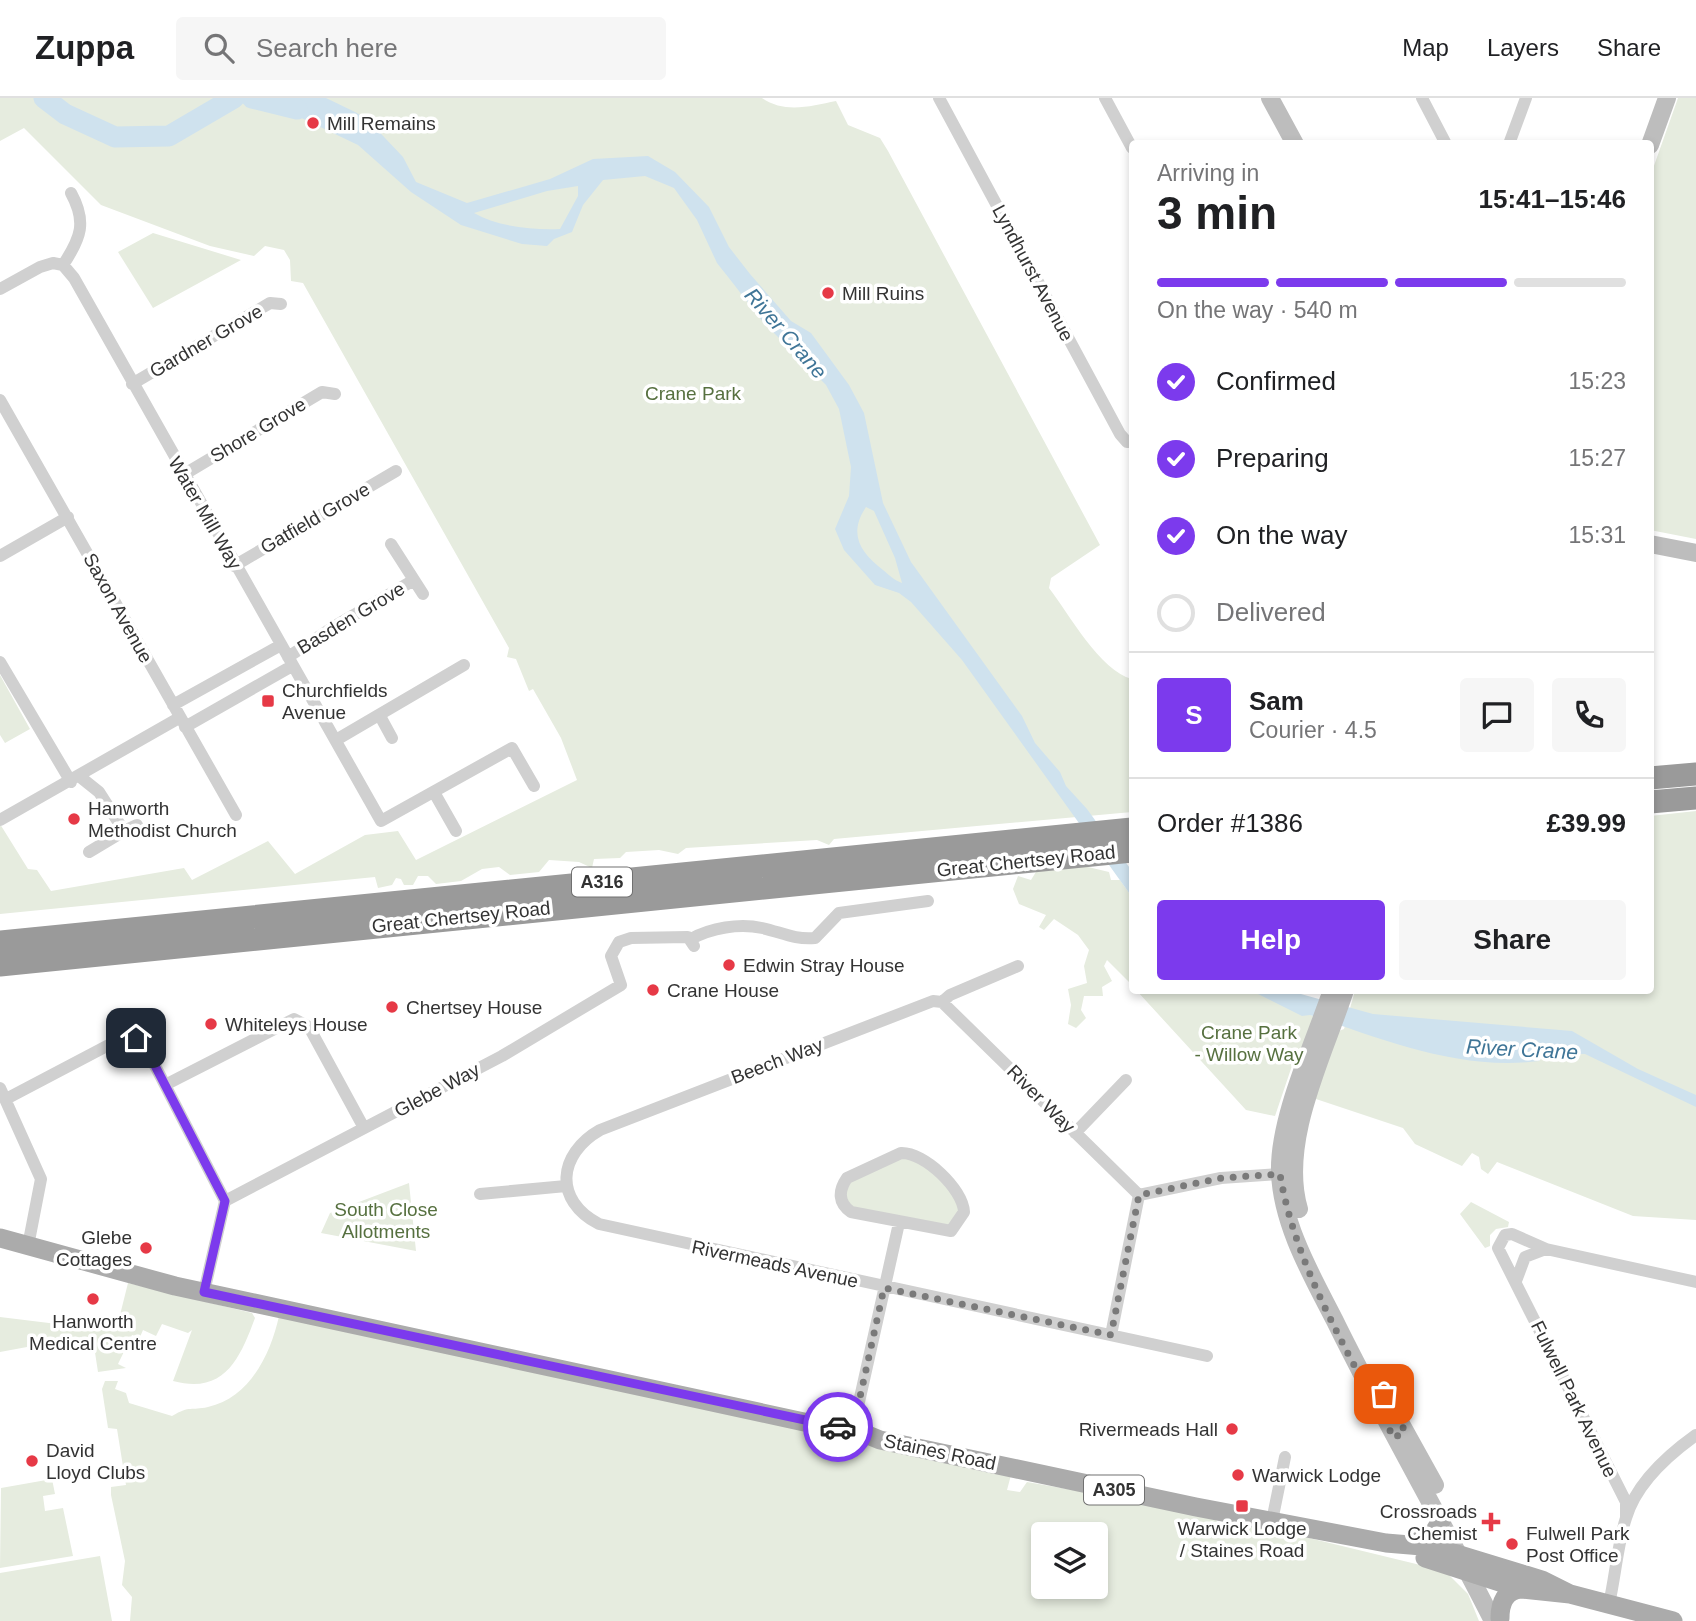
<!DOCTYPE html>
<html lang="en">
<head>
<meta charset="utf-8">
<style>
	body { margin:0; font-family:Helvetica,sans-serif; background:#f6f6f6; color:#202124; height:100vh; display:flex; flex-direction:column; font-size:26px; white-space:nowrap }
	* { box-sizing:border-box; margin:0 }
	p { font-size:23px; color:#757577 }
	.icon { flex:none; width:38px; height:38px; fill:none; stroke:currentColor; stroke-width:2; stroke-linecap:round; stroke-linejoin:round }
	.map { position:relative; flex:1; overflow:hidden }
	.panel { position:absolute; left:1129px; top:42px; width:525px; height:854px; display:flex; flex-direction:column; background:#fff; border-radius:7px; box-shadow:0 4px 10px #0003 }
	.panel>* { flex:none }
	.buttons { position:absolute; left:1031px; top:1424px; display:grid; gap:14px }
	.buttons a { display:grid; place-items:center; width:77px; height:77px; border-radius:7px; background:#fff; box-shadow:0 4px 10px #0003; font-size:35px }
	.pin { position:absolute; display:grid; place-items:center; width:60px; height:60px; color:#fff; margin:-30px; border-radius:14px; box-shadow:0 4px 10px #0006 }
	.courier { position:absolute; display:grid; place-items:center; width:70px; height:70px; margin:-35px; border:5px solid #7c3aed; border-radius:50%; background:#fff; color:#222; box-shadow:0 2px 9px #0007 }
	.head em { font-style:normal; font-weight:700 }
	.head div { display:flex; flex-direction:column-reverse }
	.head { display:flex; align-items:center; justify-content:space-between; height:119px; padding:0 28px }
	h1 { font-size:46px; font-weight:700; line-height:52px }
	.bar { display:grid; grid-template-columns:repeat(4,1fr); gap:10px 7px; align-content:center; height:84px; padding:0 28px }
	.bar i { height:9px; border-radius:5px; background:#e0e0e0 }
	.bar .active { background:#7c3aed }
	.bar p { grid-column:span 4 }
	.line { display:flex; align-items:center; gap:18px; padding:0 28px; border-top:2px solid #e0e0e0 }
	.line div { flex:1 }
	.round { display:grid; place-items:center; flex:none; width:74px; height:74px; border-radius:7px; background:#f6f6f6 }
	ol { padding:0 28px; list-style:none }
	li { display:flex; align-items:center; gap:21px; height:77px }
	li p { margin-inline-start:auto }
	li .icon { padding:7px; border-radius:50%; background:#7c3aed; color:#fff; stroke-width:4 }
	li:last-child { color:#757577 }
	li i { width:38px; height:38px; border:4px solid #e0e0e0; border-radius:50% }
	.action { display:flex; gap:14px; margin-top:auto; padding:14px 28px }
	.action a { flex:1; height:80px; border-radius:7px; background:#7c3aed; color:#fff; font-size:28px; font-weight:700; line-height:80px; text-align:center }
	.action a+a { background:#f6f6f6; color:#202124 }
	header { display:flex; align-items:center; gap:42px; box-sizing:border-box; height:98px; padding:0 35px; background:#fff; border-bottom:2px solid #e0e0e0 }
	header strong { font-size:33px }
	nav { display:flex; gap:38px; margin-inline-start:auto; font-size:24px }
	.search { width:490px; height:63px; background:#f6f6f6; display:flex; align-items:center; gap:18px; box-sizing:border-box; padding:0 24px; border-radius:7px; color:#757577; font-size:26px }
	.map>svg:first-child { display:block }
	.green { fill:#e6ecdf; fill-rule:evenodd }
	.water { fill:#cfe2ee; fill-rule:evenodd }
	.lines { fill:none; stroke-linecap:round; stroke-linejoin:round }
	.river { stroke:#cfe2ee; stroke-width:21 }
	.street { stroke:#d0d0d0; stroke-width:12 }
	.secondary { stroke:#bdbdbd; stroke-width:18 }
	.primary { stroke:#ababab; stroke-width:19 }
	.highway { stroke:#9a9a9a; stroke-width:23 }
	.done { stroke:#7a7a7a; stroke-width:7; stroke-dasharray:0 12.6 }
	.route { stroke:#7c3aed; stroke-width:9 }
	.poi-dot { fill:#e63946; stroke:#fff; stroke-width:2.5 }
	.labels { text-anchor:middle; dominant-baseline:central; stroke-width:7; stroke-linejoin:round; paint-order:stroke }
	.shield { fill:#fff; stroke:#707070; stroke-width:2 }
	.shield-label { font-size:18px; font-weight:bold; fill:#333 }
	.poi-label { font-size:19px; fill:#333; stroke:#fff; text-anchor:start }
	.street-label { font-size:19px; fill:#333; stroke:#fff }
	.park-label { font-size:19px; fill:#56703f; stroke:#fff }
	.water-label { font-size:21px; font-style:italic; fill:#3f7597; stroke:#fff }
</style>
</head>
<body>
<header>
<strong>Zuppa</strong>
<div class="search"><svg class="icon" aria-label="search" viewBox="0 0 24 24"><circle cx="10" cy="10" r="6"/><path d="M15 15l6 6"/></svg>Search here</div>
<nav><a>Map</a><a>Layers</a><a>Share</a></nav>
</header>
<div class="map">
<svg width="1696" height="1523" viewBox="0 0 1696 1523">
	<rect width="100%" height="100%" fill="#fff"/>
	<path class="green" d="M0,0h762c23,16 49,8 74,3l12,24 32,13 8,13 212,394 -49,33 -2,10c20,26 51,83 83,91v133l-298,27 -5,6 -12,-5 -131,8 -8,6 -19,-4 -33,2 -6,6 -26,1 -2,9 -13,-6 -30,-2 -10,12 -29,3 -11,-8 -17,2 -21,12 -25,3 -8,-8h-10l-5,9h-9l-3,-6 -5,-1 -4,7 -14,3 -3,-11 -375,37v-90l28,45 9,1 14,21 133,-23 8,12 76,-39 27,33 70,-39 33,-4 18,29 161,-80 -16,-42 -28,-49 -4,2 -13,-32 -9,-2 2,-9 -206,-365 -12,-2 -1,-21 -6,-10 -19,-4 -11,10 -44,-10 -109,-41 -77,-77 -24,13z
		M1678,0h18v441l-46,-9v-353z
		M153,135l88,27 -88,48 -35,-56z
		M0,577l30,54 -25,14 -5,-8z
		M1696,713v409l-63,-4 -136,-54 -9,12 -7,-5 -2,-12 -7,-4 -10,13 -47,-22 -12,-16 -87,-29 -2,-4 25,-64 5,-2 11,-38 295,-1v-174z
		M1084,768l25,6 2,8h9l12,17v88l-25,-25 -3,6 8,15 -10,6 1,9h-19l-3,14 5,8 -10,10 -8,-4 3,-19 -3,-16 19,-6 -3,-17 5,-16 -11,-15 -24,-16 -10,11 -5,-3 7,-12 -27,-11 -6,-15 5,-13 13,4 8,-13z
		M1137,893h117l59,25 -7,34 -9,1 -22,65 -29,-6z
		M912,1055l52,51 -13,27 -100,-19 -9,-26z
		M409,1085l7,68 -95,-18 9,-20z
		M1471,1104l38,20 -1,5 -12,2 -6,6v11l-5,2 -25,-34z
		M128,1185l124,30 3,5c-15,40 -30,77 -82,63l19,-51 -4,3 -26,-9 -6,12 -13,-6 -3,7 -8,-2 -14,29 8,4 -28,4 -4,-26 -11,2 -2,-11 -81,15v-35l98,12 21,-10z
		M279,1218l732,159 -4,15 13,2 7,-10 184,32 9,11 19,-4 206,50 23,23 11,27h-1349l2,-24 -10,-12 3,-24 -14,-66v-8l15,-2 -9,-56 -9,-1 -6,-39 3,-8h13l-3,8 11,4 3,10 43,13c19,-11 18,-5 36,-9 42,-9 63,-54 71,-91zM1043,1437h53v52h-53z
		M52,1381l3,15 -12,2 2,15 18,-3 10,48 -73,12 1,-80z
		M100,1458l12,65h-112v-48z"/>
	<path class="water" d="M273,0h53l29,14 12,7 36,38 13,25 51,21 83,-24 43,-20 55,-3 27,16 34,35 20,40 21,27 41,47 20,12 38,52 15,28 19,90 28,59 111,154 13,27 25,29 6,14 21,23 45,62v26l-170,-237 -51,-58 -12,-9 -24,-8 -31,-35 -9,-21 14,-33 2,-29 -12,-58 -13,-24 -63,-63 -31,-40 -15,-19 -20,-43 -23,-32 -29,-12 -42,4 -20,25 -11,27 -18,7 -7,7 -25,-2 -61,-19 -50,-33 -53,-47 -88,-42zM578,88v10l-18,33c-28,1 -61,-2 -86,-16l73,-22zM866,409l8,4 21,47 7,25c-8,-3 -13,-8 -19,-13 -23,-18 -35,-36 -17,-63z
		M1252,893h38l83,23 199,17 66,38 58,26v12l-111,-53 -40,-1 -6,8c-81,10 -154,-21 -229,-46l-8,1z"/>
	<g class="lines">
		<path class="river" d="M44,0l21,16 50,23 54,-1 65,-38
			M252,0l45,11"/>
		<path class="street" d="M939,0l181,336 7,8h5
			M1105,0l27,50
			M1422,0l24,46
			M1509,46l17,-46
			M63,167c18,-27 24,-43 8,-72
			M0,191l40,-22 13,-4 10,2 11,13 307,543 131,-73 22,38
			M132,286l138,-81 11,1
			M0,302l236,415
			M183,377l139,-83 13,2
			M391,446l32,50
			M0,458l68,-39
			M234,468l162,-95
			M288,559l47,-31 79,-46
			M0,564l71,120
			M173,607l108,-60
			M380,618l12,22
			M185,629l107,-61
			M336,642l128,-75
			M79,678l20,16 25,39 13,-6
			M435,696l21,37
			M0,722l179,-102
			M89,754l35,-21
			M691,841c20,-11 48,-16 71,-11 19,4 32,12 53,10l24,-25 89,-12
			M1018,868l-68,29 -8,7 -9,-1 -333,129c-42,24 -47,70 -1,94l608,132
			M942,904l197,193
			M165,987l129,-66 15,8 55,101
			M0,990l41,91 -13,67
			M6,1001l116,-61h14l14,18 75,145
			M1075,1035l51,-53
			M901,1055c23,-1 62,36 63,59l-13,19 -100,-19c-13,-9 -13,-21 -4,-34z
			M480,1096l86,-8
			M1139,1097l82,-17 59,-4
			M225,1103l277,-145 119,-71 -10,-29 8,-14 12,-4 57,-1 6,9
			M1546,1151l-34,-15 -7,1 -7,13 128,254v15
			M1516,1183l9,-24 21,-8 150,33
			M204,1194l21,-91
			M1111,1237l28,-140
			M853,1331l46,-206
			M1272,1423l13,-64
			M1609,1506c6,-26 9,-62 17,-86 10,-34 42,-63 70,-83"/>
		<path class="secondary" d="M1270,0l25,46
			M1650,47l17,-47
			M1650,446l46,9
			M1332,892c-18,53 -54,129 -52,183 2,52 32,103 55,148 50,102 107,199 158,300
			M1299,1111c-20,-68 25,-154 46,-219
			M1374,1277l61,110"/>
		<path class="primary" d="M0,1140l175,48 500,108 152,33 26,2 27,11 316,67 190,36 48,4 108,33 28,14
			M1413,1445l18,-6 11,-18
			M1425,1460l96,31 49,5 103,27
			M1500,1520c0,-15 5,-28 21,-29"/>
		<path class="highway" d="M1650,680l46,-4
			M1650,704l46,-4
			M0,844l1132,-113
			M0,867l1132,-114"/>
	</g>
	<g class="lines">
		<path class="done" d="M838,1329l15,2 31,-141 227,47 28,-140 83,-17 58,-4c15,92 70,183 114,264l11,-7 -21,-37"/>
		<path class="route" d="M136,940l14,18 75,145 -21,91 634,135"/>
	</g>
	<g class="poi-dot">
		<circle cx="313" cy="25" r="7"/>
		<circle cx="828" cy="195" r="7"/>
		<rect x="261" y="596" width="14" height="14" rx="3.5"/>
		<circle cx="74" cy="721" r="7"/>
		<circle cx="729" cy="867" r="7"/>
		<circle cx="653" cy="892" r="7"/>
		<circle cx="392" cy="909" r="7"/>
		<circle cx="211" cy="926" r="7"/>
		<circle cx="146" cy="1150" r="7"/>
		<circle cx="93" cy="1201" r="7"/>
		<circle cx="1232" cy="1331" r="7"/>
		<circle cx="32" cy="1363" r="7"/>
		<circle cx="1238" cy="1377" r="7"/>
		<rect x="1235" y="1401" width="14" height="14" rx="3.5"/>
		<path d="M1487.5 1413.5h7v7h7v7h-7v7h-7v-7h-7v-7h7z"/>
		<circle cx="1512" cy="1446" r="7"/>
	</g>
	<g class="labels">
		<g class="shield">
			<rect x="572" y="769.5" width="60" height="29" rx="5"/>
			<rect x="1084" y="1377.5" width="60" height="29" rx="5"/>
		</g>
		<g class="shield-label">
			<text x="602" y="784">A316</text>
			<text x="1114" y="1392">A305</text>
		</g>
		<g class="poi-label">
			<text x="327" y="25">Mill Remains</text>
			<text x="842" y="195">Mill Ruins</text>
			<text x="282" y="592">Churchfields<tspan x="282" dy="22">Avenue</tspan></text>
			<text x="88" y="710">Hanworth<tspan x="88" dy="22">Methodist Church</tspan></text>
			<text x="743" y="867">Edwin Stray House</text>
			<text x="667" y="892">Crane House</text>
			<text x="406" y="909">Chertsey House</text>
			<text x="225" y="926">Whiteleys House</text>
			<text x="132" y="1139" text-anchor="end">Glebe<tspan x="132" dy="22">Cottages</tspan></text>
			<text x="93" y="1223" text-anchor="middle">Hanworth<tspan x="93" dy="22">Medical Centre</tspan></text>
			<text x="1218" y="1331" text-anchor="end">Rivermeads Hall</text>
			<text x="46" y="1352">David<tspan x="46" dy="22">Lloyd Clubs</tspan></text>
			<text x="1252" y="1377">Warwick Lodge</text>
			<text x="1477" y="1413" text-anchor="end">Crossroads<tspan x="1477" dy="22">Chemist</tspan></text>
			<text x="1242" y="1430" text-anchor="middle">Warwick Lodge<tspan x="1242" dy="22">/ Staines Road</tspan></text>
			<text x="1526" y="1435">Fulwell Park<tspan x="1526" dy="22">Post Office</tspan></text>
		</g>
		<g class="street-label">
			<text transform="translate(1033 175) rotate(62)">Lyndhurst Avenue</text>
			<text transform="translate(206 243) rotate(-30)">Gardner Grove</text>
			<text transform="translate(258 332) rotate(-31)">Shore Grove</text>
			<text transform="translate(205 415) rotate(60)">Water Mill Way</text>
			<text transform="translate(315 420) rotate(-30)">Gatfield Grove</text>
			<text transform="translate(118 510) rotate(61)">Saxon Avenue</text>
			<text transform="translate(351 520) rotate(-31)">Basden Grove</text>
			<text transform="translate(1026 763) rotate(-6)">Great Chertsey Road</text>
			<text transform="translate(461 819) rotate(-6)">Great Chertsey Road</text>
			<text transform="translate(777 963) rotate(-21)">Beech Way</text>
			<text transform="translate(437 992) rotate(-28)">Glebe Way</text>
			<text transform="translate(1041 1001) rotate(45)">River Way</text>
			<text transform="translate(775 1166) rotate(12)">Rivermeads Avenue</text>
			<text transform="translate(1574 1301) rotate(64)">Fulwell Park Avenue</text>
			<text transform="translate(940 1354) rotate(12)">Staines Road</text>
		</g>
		<g class="park-label">
			<text x="693" y="295">Crane Park</text>
			<text x="1249" y="934">Crane Park<tspan x="1249" dy="22">- Willow Way</tspan></text>
			<text x="386" y="1111">South Close<tspan x="386" dy="22">Allotments</tspan></text>
		</g>
		<g class="water-label">
			<text transform="translate(786 235) rotate(49)">River Crane</text>
			<text transform="translate(1522 951) rotate(3)">River Crane</text>
		</g>
	</g>
</svg>
<div class="buttons">
<a><svg class="icon" aria-label="layers" viewBox="0 0 24 24"><path d="M12 4l9 5-9 5-9-5zM3 14l9 5 9-5"/></svg></a>
</div>
<div class="pin" style="left:1384px;top:1296px;background:#ea580c"><svg class="icon" aria-label="bag" viewBox="0 0 24 24"><path d="M5 8h14l-1 12H6zM9 8a3 3 0 0 1 6 0"/></svg></div>
<div class="pin" style="left:136px;top:940px;background:#1f2937"><svg class="icon" aria-label="home" viewBox="0 0 24 24"><path d="M3 11l9-7 9 7M6 9v11h12V9"/></svg></div>
<div class="courier" style="left:838px;top:1329px"><svg class="icon" aria-label="car" viewBox="0 0 24 24"><path d="M5 17H2v-5l4-1 3-4h7l3 4 3 1v5h-3M9 17h6M6 11h13"/><circle cx="7" cy="17" r="2"/><circle cx="17" cy="17" r="2"/></svg></div>
<section class="panel">
<div class="head"><div><h1>3 min</h1><p>Arriving in</p></div><em>15:41–15:46</em></div>
<div class="bar"><i class="active"></i><i class="active"></i><i class="active"></i><i></i><p>On the way · 540 m</p></div>
<ol>
<li><svg class="icon" aria-label="check" viewBox="0 0 24 24"><path d="M5 12l5 5 9-10"/></svg>Confirmed<p>15:23</p></li>
<li><svg class="icon" aria-label="check" viewBox="0 0 24 24"><path d="M5 12l5 5 9-10"/></svg>Preparing<p>15:27</p></li>
<li><svg class="icon" aria-label="check" viewBox="0 0 24 24"><path d="M5 12l5 5 9-10"/></svg>On the way<p>15:31</p></li>
<li><i></i>Delivered</li>
</ol>
<div class="line" style="height:126px"><b class="round" style="background:#7c3aed;color:#fff">S</b><div><b>Sam</b><p>Courier · 4.5</p></div><a class="round"><svg class="icon" aria-label="chat" viewBox="0 0 24 24"><path d="M4 5h16v11H9l-5 4z"/></svg></a><a class="round"><svg class="icon" aria-label="phone" viewBox="0 0 24 24"><path d="M5 4h4l2 5-3 2q2 4 5 5l2-3 5 2v4C11 20 4 13 5 4z"/></svg></a></div>
<div class="line" style="height:91px"><div>Order #1386</div><b>£39.99</b></div>
<div class="action"><a>Help</a><a>Share</a></div>
</section>
</div>
</body>
</html>
